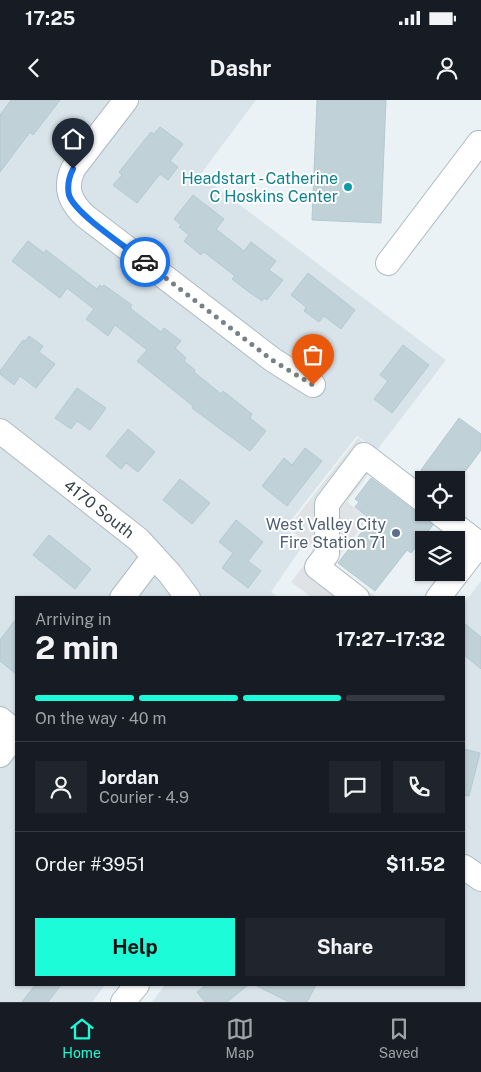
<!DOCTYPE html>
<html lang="en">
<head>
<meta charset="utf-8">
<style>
	body { margin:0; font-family:"Public Sans",sans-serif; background:#20242c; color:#f1f3f6; height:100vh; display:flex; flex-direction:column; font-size:19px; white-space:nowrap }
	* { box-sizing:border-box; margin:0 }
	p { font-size:16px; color:#9ea1a6 }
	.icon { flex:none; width:28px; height:28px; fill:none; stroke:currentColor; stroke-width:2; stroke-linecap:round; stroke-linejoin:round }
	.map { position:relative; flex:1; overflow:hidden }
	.sheet { position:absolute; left:15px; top:496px; width:450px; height:390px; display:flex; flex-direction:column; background:#171b24; border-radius:0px; box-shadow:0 1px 4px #0004 }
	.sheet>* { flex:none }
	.tools { position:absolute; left:415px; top:371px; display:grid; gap:10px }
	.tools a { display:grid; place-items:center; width:50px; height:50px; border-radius:0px; background:#171b24; box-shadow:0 1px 4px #0004; font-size:25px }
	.pin { position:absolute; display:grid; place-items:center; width:42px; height:42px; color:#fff; margin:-51px -21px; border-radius:50% 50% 50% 0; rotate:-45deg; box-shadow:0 0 5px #0007 }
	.pin .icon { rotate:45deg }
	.courier { position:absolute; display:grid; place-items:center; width:50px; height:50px; margin:-25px; border:4px solid #1a73e8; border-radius:50%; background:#fff; color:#222; box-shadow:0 1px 6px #0007 }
	.headline em { font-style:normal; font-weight:700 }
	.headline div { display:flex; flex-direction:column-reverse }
	.headline { display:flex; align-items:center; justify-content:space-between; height:85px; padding:0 20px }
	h1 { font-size:32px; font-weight:700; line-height:38px }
	.bar { display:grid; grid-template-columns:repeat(4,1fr); gap:8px 5px; align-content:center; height:60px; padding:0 20px }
	.bar i { height:6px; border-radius:4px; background:#363941 }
	.bar .on { background:#1cfcd8 }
	.bar p { grid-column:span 4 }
	.line { display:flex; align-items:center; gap:12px; padding:0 20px; border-top:1px solid #363941 }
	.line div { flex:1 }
	.round { display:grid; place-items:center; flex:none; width:52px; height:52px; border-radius:0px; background:#20242c }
	.primary-button { display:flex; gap:10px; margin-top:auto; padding:10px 20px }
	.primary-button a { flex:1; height:58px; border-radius:0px; background:#1cfcd8; color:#111; font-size:20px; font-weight:700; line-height:58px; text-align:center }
	.primary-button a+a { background:#20242c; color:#f1f3f6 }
	.status { display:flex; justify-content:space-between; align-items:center; height:35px; padding:0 25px; background:#171b24; direction:ltr }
	.status svg { height:14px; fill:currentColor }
	header { display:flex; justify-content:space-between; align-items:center; height:65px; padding:0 20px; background:#171b24; font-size:22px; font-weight:700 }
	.dock { display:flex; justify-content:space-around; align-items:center; height:70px; border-top:1px solid #363941; background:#171b24; font-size:14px; color:#9ea1a6 }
	.dock a { display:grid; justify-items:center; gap:2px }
	.dock .on { color:#1cfcd8 }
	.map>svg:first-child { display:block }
	.residential { fill:#d9e4ea }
	.parking { fill:#dfe3e5 }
	.building { fill:#c0d1d8; stroke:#b3c9d3 }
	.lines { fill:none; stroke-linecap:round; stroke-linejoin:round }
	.minor-casing { stroke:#adbbc2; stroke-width:26 }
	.minor { stroke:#fff; stroke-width:24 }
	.done { stroke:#778286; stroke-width:5; stroke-dasharray:0 9 }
	.route { stroke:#1a73e8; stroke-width:6 }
	.culture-dot { fill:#0f9aa8; stroke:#fff; stroke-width:2 }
	.service-dot { fill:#5c6f8a; stroke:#fff; stroke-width:2 }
	.labels { text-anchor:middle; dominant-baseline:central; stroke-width:4; stroke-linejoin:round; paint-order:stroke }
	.culture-label { font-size:16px; fill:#0d838f; stroke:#fff; text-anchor:end }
	.street-label { font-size:16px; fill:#39454a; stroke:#fff }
	.service-label { font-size:16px; fill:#4e5e75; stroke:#fff; text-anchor:end }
</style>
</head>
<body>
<div class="status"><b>17:25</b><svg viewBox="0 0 49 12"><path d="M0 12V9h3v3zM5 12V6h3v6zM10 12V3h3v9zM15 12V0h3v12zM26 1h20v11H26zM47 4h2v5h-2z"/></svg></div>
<header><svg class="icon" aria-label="back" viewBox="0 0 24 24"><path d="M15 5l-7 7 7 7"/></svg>Dashr<svg class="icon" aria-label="person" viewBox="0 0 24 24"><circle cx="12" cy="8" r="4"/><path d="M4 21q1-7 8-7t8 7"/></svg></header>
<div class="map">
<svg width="481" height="902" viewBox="0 0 481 902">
	<rect width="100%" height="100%" fill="#ebf2f6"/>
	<path class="residential" d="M0,0h256l-56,75 246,185 -69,90 -20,-14 -72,92 19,16 -33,48 7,5 -262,1v387h89l-13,17h-92z
		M481,481v421h-329l13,-17h299v-382z"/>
	<path class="parking" d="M358,338l39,30 -27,4 -23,30 21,17 -35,45 43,33h-65l-20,-15 22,-28 -1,-7 -24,-19z"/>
	<path class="building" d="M11,0h49l-27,35 -3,-3 -30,40v-57z
		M317,0h69l-5,123 -69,-3z
		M160,27l23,17 -13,17 8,6 -10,13 -8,-6 -23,29 -24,-18 9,-10 -3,-3 32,-40 3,2z
		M193,95l31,24 -8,10 28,22 7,-9 25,19 -7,9 14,10 -16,20 -3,-2 -2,3 -13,-9 -17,-13 3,-3 -31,-24 -3,3 -17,-14 5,-6 -10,-8 2,-2 -7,-6z
		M28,141l16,12 2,-3 51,39 3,-4 2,2 2,-2 28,20 -2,3 31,24 3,-4 17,13 -6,7 11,10 -2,3 11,9 -1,2 27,22 2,-3 29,23 -2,4 16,13 -16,20 -58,-43 1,-2 -56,-45 10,-11 -32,-25 -7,11 -22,-17 8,-10 -27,-21 -7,10 -48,-37z
		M308,173l47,37 -14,19 -17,-13 -5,6 -15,-11 2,-4 -15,-12z
		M29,236l14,10 -4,6 16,12 -19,24 -16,-12 -6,9 -14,-11v-3l23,-31 2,1z
		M403,245l26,20 -37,48 -18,-14 14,-18 -8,-6z
		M77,288l29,20 -16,22 -13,-9 -6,8 -16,-11z
		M459,318l22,16v16l-22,30h-25l-13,-10z
		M128,329l27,23 -17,20 -12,-9 -5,6 -15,-13z
		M305,348l17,13 -35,45 -25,-20 22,-28 8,7z
		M371,378l45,34 7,3 10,10 -22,28 -4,-3 -32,41 -37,-28 33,-43 -16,-13 4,-5 -4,-3z
		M180,379l30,24 -18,21 -29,-24z
		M236,420l27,22 -15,19 13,10 -13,17 -26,-20 11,-15 -14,-11z
		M49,435l42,34 -16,20 -42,-34z
		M16,519v55l-16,-13v-21z
		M464,523l17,14v32l-17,-14z
		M464,649l16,4 -11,43 -5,-1z
		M35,885h26l-13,17h-26z
		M206,885h42l-21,17h-22l-8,-10z
		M255,885h61l-9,17h-18z"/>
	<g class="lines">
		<defs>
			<path id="minor" d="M126,0l-53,69c-9,19 -3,33 12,47l188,144 40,25
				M388,163l91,-120 2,2
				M0,331l139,109 31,34 18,24
				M438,412l41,32
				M122,498l32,-42
				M357,498l-40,-31 10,-13v-50l37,-49 60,46
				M438,498l43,-56
				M0,619l16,13
				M0,655l16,-21
				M464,767l17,12
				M123,902l14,-17"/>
		</defs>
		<use href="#minor" class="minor-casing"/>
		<use href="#minor" class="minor"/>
	</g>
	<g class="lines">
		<path class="done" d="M145,162l127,98 41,25"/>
		<path class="route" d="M73,69c-4,8 -6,17 -4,26 6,19 59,53 76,67"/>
	</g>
	<circle class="culture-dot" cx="348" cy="87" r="5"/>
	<circle class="service-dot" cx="396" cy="433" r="5"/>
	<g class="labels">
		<g class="culture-label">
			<text x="338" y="78">Headstart - Catherine<tspan x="338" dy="18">C Hoskins Center</tspan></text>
		</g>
		<g class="street-label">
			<text transform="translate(99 409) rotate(38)">4170 South</text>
		</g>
		<g class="service-label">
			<text x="386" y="424">West Valley City<tspan x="386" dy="18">Fire Station 71</tspan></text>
		</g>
	</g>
</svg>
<div class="tools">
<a><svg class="icon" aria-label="locate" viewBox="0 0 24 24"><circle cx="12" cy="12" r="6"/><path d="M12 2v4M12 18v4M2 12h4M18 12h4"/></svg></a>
<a><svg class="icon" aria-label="layers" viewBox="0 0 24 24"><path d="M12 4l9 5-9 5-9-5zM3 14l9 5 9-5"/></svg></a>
</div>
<div class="pin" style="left:313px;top:285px;background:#ea580c"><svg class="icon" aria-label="bag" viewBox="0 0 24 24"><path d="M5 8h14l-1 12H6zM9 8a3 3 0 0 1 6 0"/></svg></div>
<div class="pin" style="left:73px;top:69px;background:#1f2937"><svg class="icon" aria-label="home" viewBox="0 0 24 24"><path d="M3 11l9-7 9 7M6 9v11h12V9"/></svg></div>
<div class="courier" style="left:145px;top:162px"><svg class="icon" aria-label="car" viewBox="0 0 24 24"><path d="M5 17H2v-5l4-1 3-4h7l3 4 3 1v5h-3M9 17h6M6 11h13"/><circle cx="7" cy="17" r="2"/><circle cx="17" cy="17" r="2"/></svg></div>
<section class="sheet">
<div class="headline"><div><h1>2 min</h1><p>Arriving in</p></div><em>17:27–17:32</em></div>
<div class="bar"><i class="on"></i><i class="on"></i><i class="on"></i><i></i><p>On the way · 40 m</p></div>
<div class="line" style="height:90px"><a class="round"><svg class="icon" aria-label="person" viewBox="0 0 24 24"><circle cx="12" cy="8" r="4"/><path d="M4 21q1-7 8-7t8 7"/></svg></a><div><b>Jordan</b><p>Courier · 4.9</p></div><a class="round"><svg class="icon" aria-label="chat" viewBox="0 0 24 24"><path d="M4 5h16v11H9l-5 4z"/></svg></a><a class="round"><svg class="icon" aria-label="phone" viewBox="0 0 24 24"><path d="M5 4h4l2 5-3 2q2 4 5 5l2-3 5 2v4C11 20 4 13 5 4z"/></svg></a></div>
<div class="line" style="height:65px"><div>Order #3951</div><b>$11.52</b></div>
<div class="primary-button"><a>Help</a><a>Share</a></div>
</section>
</div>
<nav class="dock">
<a class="on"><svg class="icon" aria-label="home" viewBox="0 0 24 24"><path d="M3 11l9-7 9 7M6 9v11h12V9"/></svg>Home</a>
<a><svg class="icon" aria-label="map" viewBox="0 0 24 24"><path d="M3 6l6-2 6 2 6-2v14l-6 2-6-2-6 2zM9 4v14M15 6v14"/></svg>Map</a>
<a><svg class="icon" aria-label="saved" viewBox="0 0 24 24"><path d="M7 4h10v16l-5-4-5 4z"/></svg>Saved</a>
</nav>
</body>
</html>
